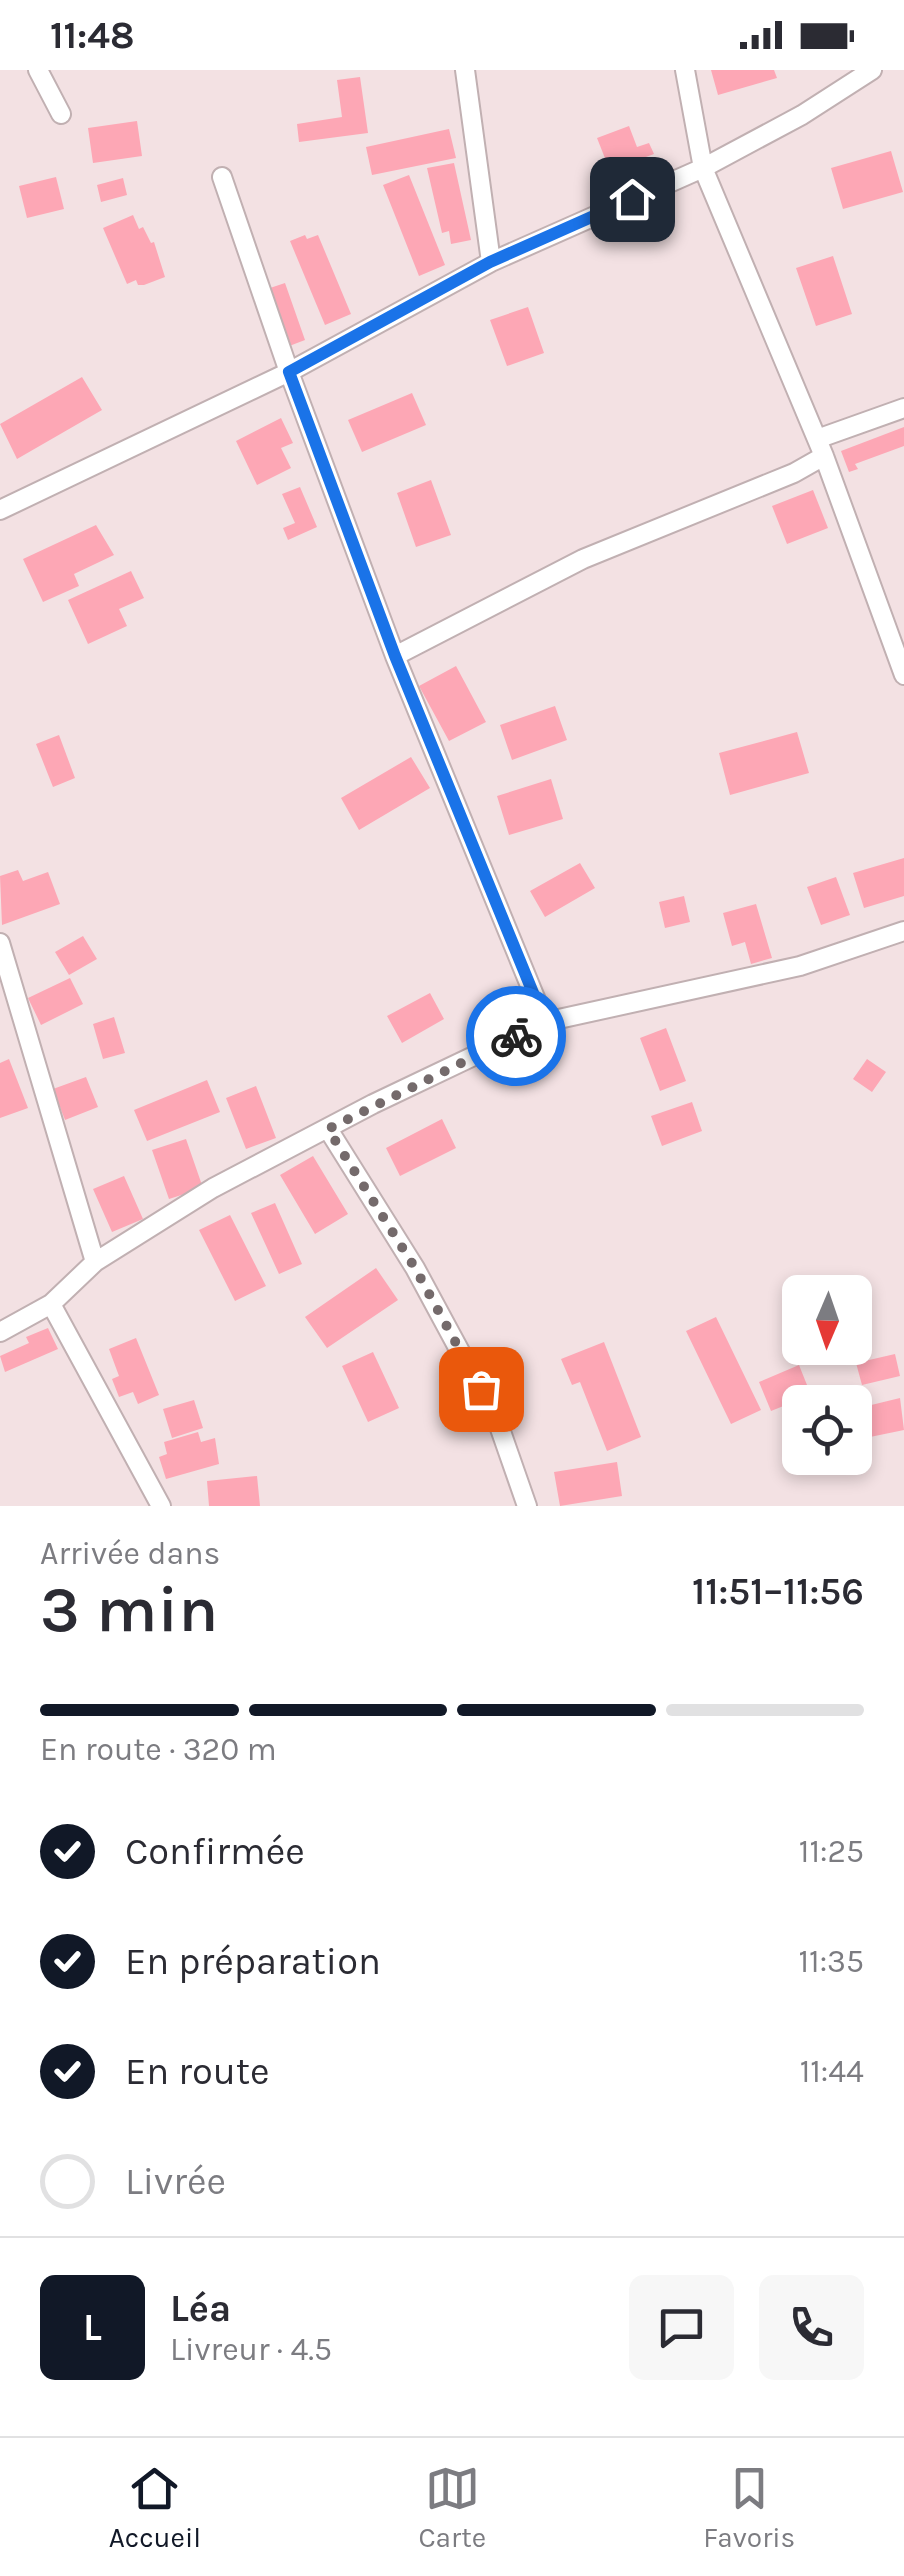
<!DOCTYPE html>
<html lang="fr">
<head>
<meta charset="utf-8">
<style>
	body { margin:0; font-family:Karla,sans-serif; background:#f7f7f7; color:#2b2b33; height:100vh; display:flex; flex-direction:column; font-size:38px; white-space:nowrap }
	* { box-sizing:border-box; margin:0 }
	p { font-size:32px; color:#7c7c81 }
	.icon { flex:none; width:55px; height:55px; fill:none; stroke:currentColor; stroke-width:2; stroke-linecap:round; stroke-linejoin:round }
	.map { position:relative; height:1436px; overflow:hidden }
	.side { display:flex; flex-direction:column; background:#fff; flex:1 }
	.side>* { flex:none }
	.needle { width:65px; rotate:182deg }
	.fabs { position:absolute; left:782px; top:1205px; display:grid; gap:20px }
	.fabs a { display:grid; place-items:center; width:90px; height:90px; border-radius:15px; background:#fff; box-shadow:0 5px 15px #0003; font-size:50px }
	.pin { position:absolute; display:grid; place-items:center; width:85px; height:85px; color:#fff; margin:-42px; border-radius:20px; box-shadow:0 5px 15px #0006 }
	.courier { position:absolute; display:grid; place-items:center; width:100px; height:100px; margin:-50px; border:8px solid #1a73e8; border-radius:50%; background:#fff; color:#222; box-shadow:0 2px 12px #0007 }
	.head em { font-style:normal; font-weight:600 }
	.head div { display:flex; flex-direction:column-reverse }
	.head { display:flex; align-items:center; justify-content:space-between; height:170px; padding:0 40px }
	h1 { font-size:65px; font-weight:600; line-height:75px }
	.bar { display:grid; grid-template-columns:repeat(4,1fr); gap:15px 10px; align-content:center; height:120px; padding:0 40px }
	.bar i { height:12px; border-radius:8px; background:#e1e1e2 }
	.bar .current { background:#111827 }
	.bar p { grid-column:span 4 }
	.line { display:flex; align-items:center; gap:25px; padding:0 40px; border-top:2px solid #e1e1e2 }
	.line div { flex:1 }
	.round { display:grid; place-items:center; flex:none; width:105px; height:105px; border-radius:15px; background:#f7f7f7 }
	ol { padding:0 40px; list-style:none }
	li { display:flex; align-items:center; gap:30px; height:110px }
	li p { margin-inline-start:auto }
	li .icon { padding:10px; border-radius:50%; background:#111827; color:#fff; stroke-width:4 }
	li:last-child { color:#7c7c81 }
	li i { width:55px; height:55px; border:5px solid #e1e1e2; border-radius:50% }
	.status { display:flex; justify-content:space-between; align-items:center; height:70px; padding:0 50px; background:#fff; direction:ltr }
	.status svg { height:28px; fill:currentColor }
	.dock { display:flex; justify-content:space-around; align-items:center; height:140px; border-top:2px solid #e1e1e2; background:#fff; font-size:28px; color:#7c7c81 }
	.dock a { display:grid; justify-items:center; gap:5px }
	.dock .current { color:#111827 }
	.map>svg:first-child { display:block }
	.building { fill:#fda7b5 }
	.lines { fill:none; stroke-linecap:round; stroke-linejoin:round }
	.street-casing { stroke:#c1b0b2; stroke-width:22 }
	.street { stroke:#fff; stroke-width:18 }
	.done { stroke:#746a6b; stroke-width:10; stroke-dasharray:0 18 }
	.route { stroke:#1a73e8; stroke-width:12 }
</style>
</head>
<body>
<div class="status"><b>11:48</b><svg viewBox="0 0 49 12"><path d="M0 12V9h3v3zM5 12V6h3v6zM10 12V3h3v9zM15 12V0h3v12zM26 1h20v11H26zM47 4h2v5h-2z"/></svg></div>
<div class="map">
<svg width="904" height="1436" viewBox="0 0 904 1436">
	<rect width="100%" height="100%" fill="#f3e1e3"/>
	<path class="building" d="M711,0h63l3,8 -59,17z
		M360,7l8,56 -69,9 -2,-18 45,-7 -5,-37z
		M137,51l5,35 -49,7 -5,-35z
		M629,56l8,21 12,-4 5,11 -19,7 4,10 -25,10 -17,-43z
		M449,59l7,29 -84,17 -6,-28z
		M891,81l12,41 -60,17 -12,-41z
		M454,93l17,77 -20,4 -2,-13 -7,2 -15,-65z
		M409,105l36,90 -26,11 -36,-91z
		M56,107l8,32 -37,9 -8,-32z
		M123,108l4,17 -26,7 -4,-17z
		M133,145l6,14 4,-2 8,16 3,-1 11,35 -21,8h-6l-2,-5 -9,4 -24,-56z
		M305,165l2,4 11,-4 33,79 -26,11 -35,-84z
		M833,186l19,58 -36,12 -20,-58z
		M285,213l20,57 -21,8 -20,-58z
		M528,237l16,46 -37,13 -17,-46z
		M82,307l20,33 -85,49 -17,-35z
		M412,323l14,32 -64,27 -14,-32z
		M281,348l12,25 -12,5 10,20 -34,17 -21,-44z
		M904,357v19l-49,18 3,5 -9,3 -8,-21z
		M431,410l20,55 -35,12 -19,-54z
		M300,417l17,40 -29,13 -5,-12 12,-5 -13,-29z
		M813,420l15,38 -41,16 -15,-38z
		M96,455l18,30 -40,19 5,12 -36,16 -20,-43z
		M131,501l13,27 -25,11 8,17 -39,18 -20,-44z
		M456,596l30,56 -37,19 -30,-55z
		M555,636l12,34 -55,20 -12,-35z
		M797,662l12,41 -79,22 -11,-42z
		M59,665l16,43 -22,9 -17,-43z
		M411,687l19,31 -71,42 -18,-32z
		M551,709l12,40 -54,16 -12,-39z
		M904,788v38l-40,12 -11,-35z
		M580,793l15,25 -50,29 -15,-26z
		M18,800l5,11 25,-9 12,32 -58,21 -2,-49z
		M836,807l14,38 -29,10 -14,-38z
		M684,826l6,26 -25,6 -6,-26z
		M756,834l16,54 -21,6 -6,-22 -13,4 -9,-33z
		M83,866l14,23 -28,16 -14,-23z
		M70,908l13,26 -42,21 -13,-27z
		M430,923l14,26 -42,24 -15,-27z
		M114,947l11,36 -22,6 -10,-35z
		M666,958l20,53 -26,10 -20,-53z
		M9,989l19,49 -28,10v-55z
		M867,989l19,13 -14,20 -19,-13z
		M86,1007l12,30 -33,13 -12,-31z
		M207,1010l13,32 -73,29 -13,-31z
		M256,1016l20,52 -30,11 -20,-51z
		M692,1032l10,29 -40,15 -11,-30z
		M442,1049l14,29 -56,28 -14,-28z
		M186,1069l17,49 -34,11 -17,-49z
		M313,1086l35,58 -33,20 -35,-59z
		M124,1106l19,43 -31,13 -19,-43z
		M275,1133l27,61 -23,10 -28,-61z
		M230,1145l36,71 -31,15 -36,-71z
		M376,1198l22,32 -71,48 -22,-31z
		M716,1247l45,93 -30,14 -45,-93z
		M48,1258l10,21 -53,23 -5,-16 29,-13 -3,-6z
		M136,1268l23,57 -21,9 -5,-12 -14,5 -7,-18 7,-3 -10,-27z
		M604,1272l37,95 -34,14 -27,-69 -8,3 -11,-26z
		M373,1282l26,56 -31,14 -26,-56z
		M895,1284l5,22 -38,9 -6,-22z
		M799,1295l12,30 -40,16 -12,-29z
		M900,1328l4,32 -34,7 -7,-30z
		M194,1330l9,28 -31,10 -9,-29z
		M198,1362l3,10 14,-4 4,26 -53,15 -7,-22 8,-3 -3,-12z
		M617,1392l5,34 -62,10 -6,-34z
		M257,1406l3,30h-51l-2,-25z"/>
	<g class="lines">
		<defs>
			<path id="street" d="M38,0l23,44
				M465,0l26,192
				M685,0l18,98 121,288 80,219
				M222,107l67,195 106,284 150,366
				M817,369l87,-31
				M0,440l289,-138 202,-110 212,-94 99,-53 70,-45
				M395,586l188,-97 211,-86 30,-17
				M0,873l95,319 -44,42 -51,28
				M328,1059l87,139 82,152 30,86
				M95,1192l118,-74 160,-84 172,-82 255,-56 104,-35
				M51,1234l110,202"/>
		</defs>
		<use href="#street" class="street-casing"/>
		<use href="#street" class="street"/>
	</g>
	<g class="lines">
		<path class="done" d="M481,1319l-66,-121 -87,-139 188,-93"/>
		<path class="route" d="M516,966l29,-14 -150,-366 -106,-284 201,-110 142,-63"/>
	</g>
</svg>
<div class="fabs">
<a><svg class="needle" viewBox="-14 -14 28 28"><path d="M0-13l5 13h-10z" fill="#e53935"/><path d="M0 13l5-13h-10z" fill="#7c7c81"/></svg></a>
<a><svg class="icon" aria-label="locate" viewBox="0 0 24 24"><circle cx="12" cy="12" r="6"/><path d="M12 2v4M12 18v4M2 12h4M18 12h4"/></svg></a>
</div>
<div class="pin" style="left:481px;top:1319px;background:#ea580c"><svg class="icon" aria-label="bag" viewBox="0 0 24 24"><path d="M5 8h14l-1 12H6zM9 8a3 3 0 0 1 6 0"/></svg></div>
<div class="pin" style="left:632px;top:129px;background:#1f2937"><svg class="icon" aria-label="home" viewBox="0 0 24 24"><path d="M3 11l9-7 9 7M6 9v11h12V9"/></svg></div>
<div class="courier" style="left:516px;top:966px"><svg class="icon" aria-label="bike" viewBox="0 0 24 24"><circle cx="6" cy="16" r="4"/><circle cx="18" cy="16" r="4"/><path d="M6 16l4-8h5l3 8M10 8l3 8H6M13 5h3"/></svg></div>
</div>
<section class="side">
<div class="head"><div><h1>3 min</h1><p>Arrivée dans</p></div><em>11:51–11:56</em></div>
<div class="bar"><i class="current"></i><i class="current"></i><i class="current"></i><i></i><p>En route · 320 m</p></div>
<ol>
<li><svg class="icon" aria-label="check" viewBox="0 0 24 24"><path d="M5 12l5 5 9-10"/></svg>Confirmée<p>11:25</p></li>
<li><svg class="icon" aria-label="check" viewBox="0 0 24 24"><path d="M5 12l5 5 9-10"/></svg>En préparation<p>11:35</p></li>
<li><svg class="icon" aria-label="check" viewBox="0 0 24 24"><path d="M5 12l5 5 9-10"/></svg>En route<p>11:44</p></li>
<li><i></i>Livrée</li>
</ol>
<div class="line" style="height:180px"><b class="round" style="background:#111827;color:#fff">L</b><div><b>Léa</b><p>Livreur · 4.5</p></div><a class="round"><svg class="icon" aria-label="chat" viewBox="0 0 24 24"><path d="M4 5h16v11H9l-5 4z"/></svg></a><a class="round"><svg class="icon" aria-label="phone" viewBox="0 0 24 24"><path d="M5 4h4l2 5-3 2q2 4 5 5l2-3 5 2v4C11 20 4 13 5 4z"/></svg></a></div>
</section>
<nav class="dock">
<a class="current"><svg class="icon" aria-label="home" viewBox="0 0 24 24"><path d="M3 11l9-7 9 7M6 9v11h12V9"/></svg>Accueil</a>
<a><svg class="icon" aria-label="map" viewBox="0 0 24 24"><path d="M3 6l6-2 6 2 6-2v14l-6 2-6-2-6 2zM9 4v14M15 6v14"/></svg>Carte</a>
<a><svg class="icon" aria-label="saved" viewBox="0 0 24 24"><path d="M7 4h10v16l-5-4-5 4z"/></svg>Favoris</a>
</nav>
</body>
</html>
